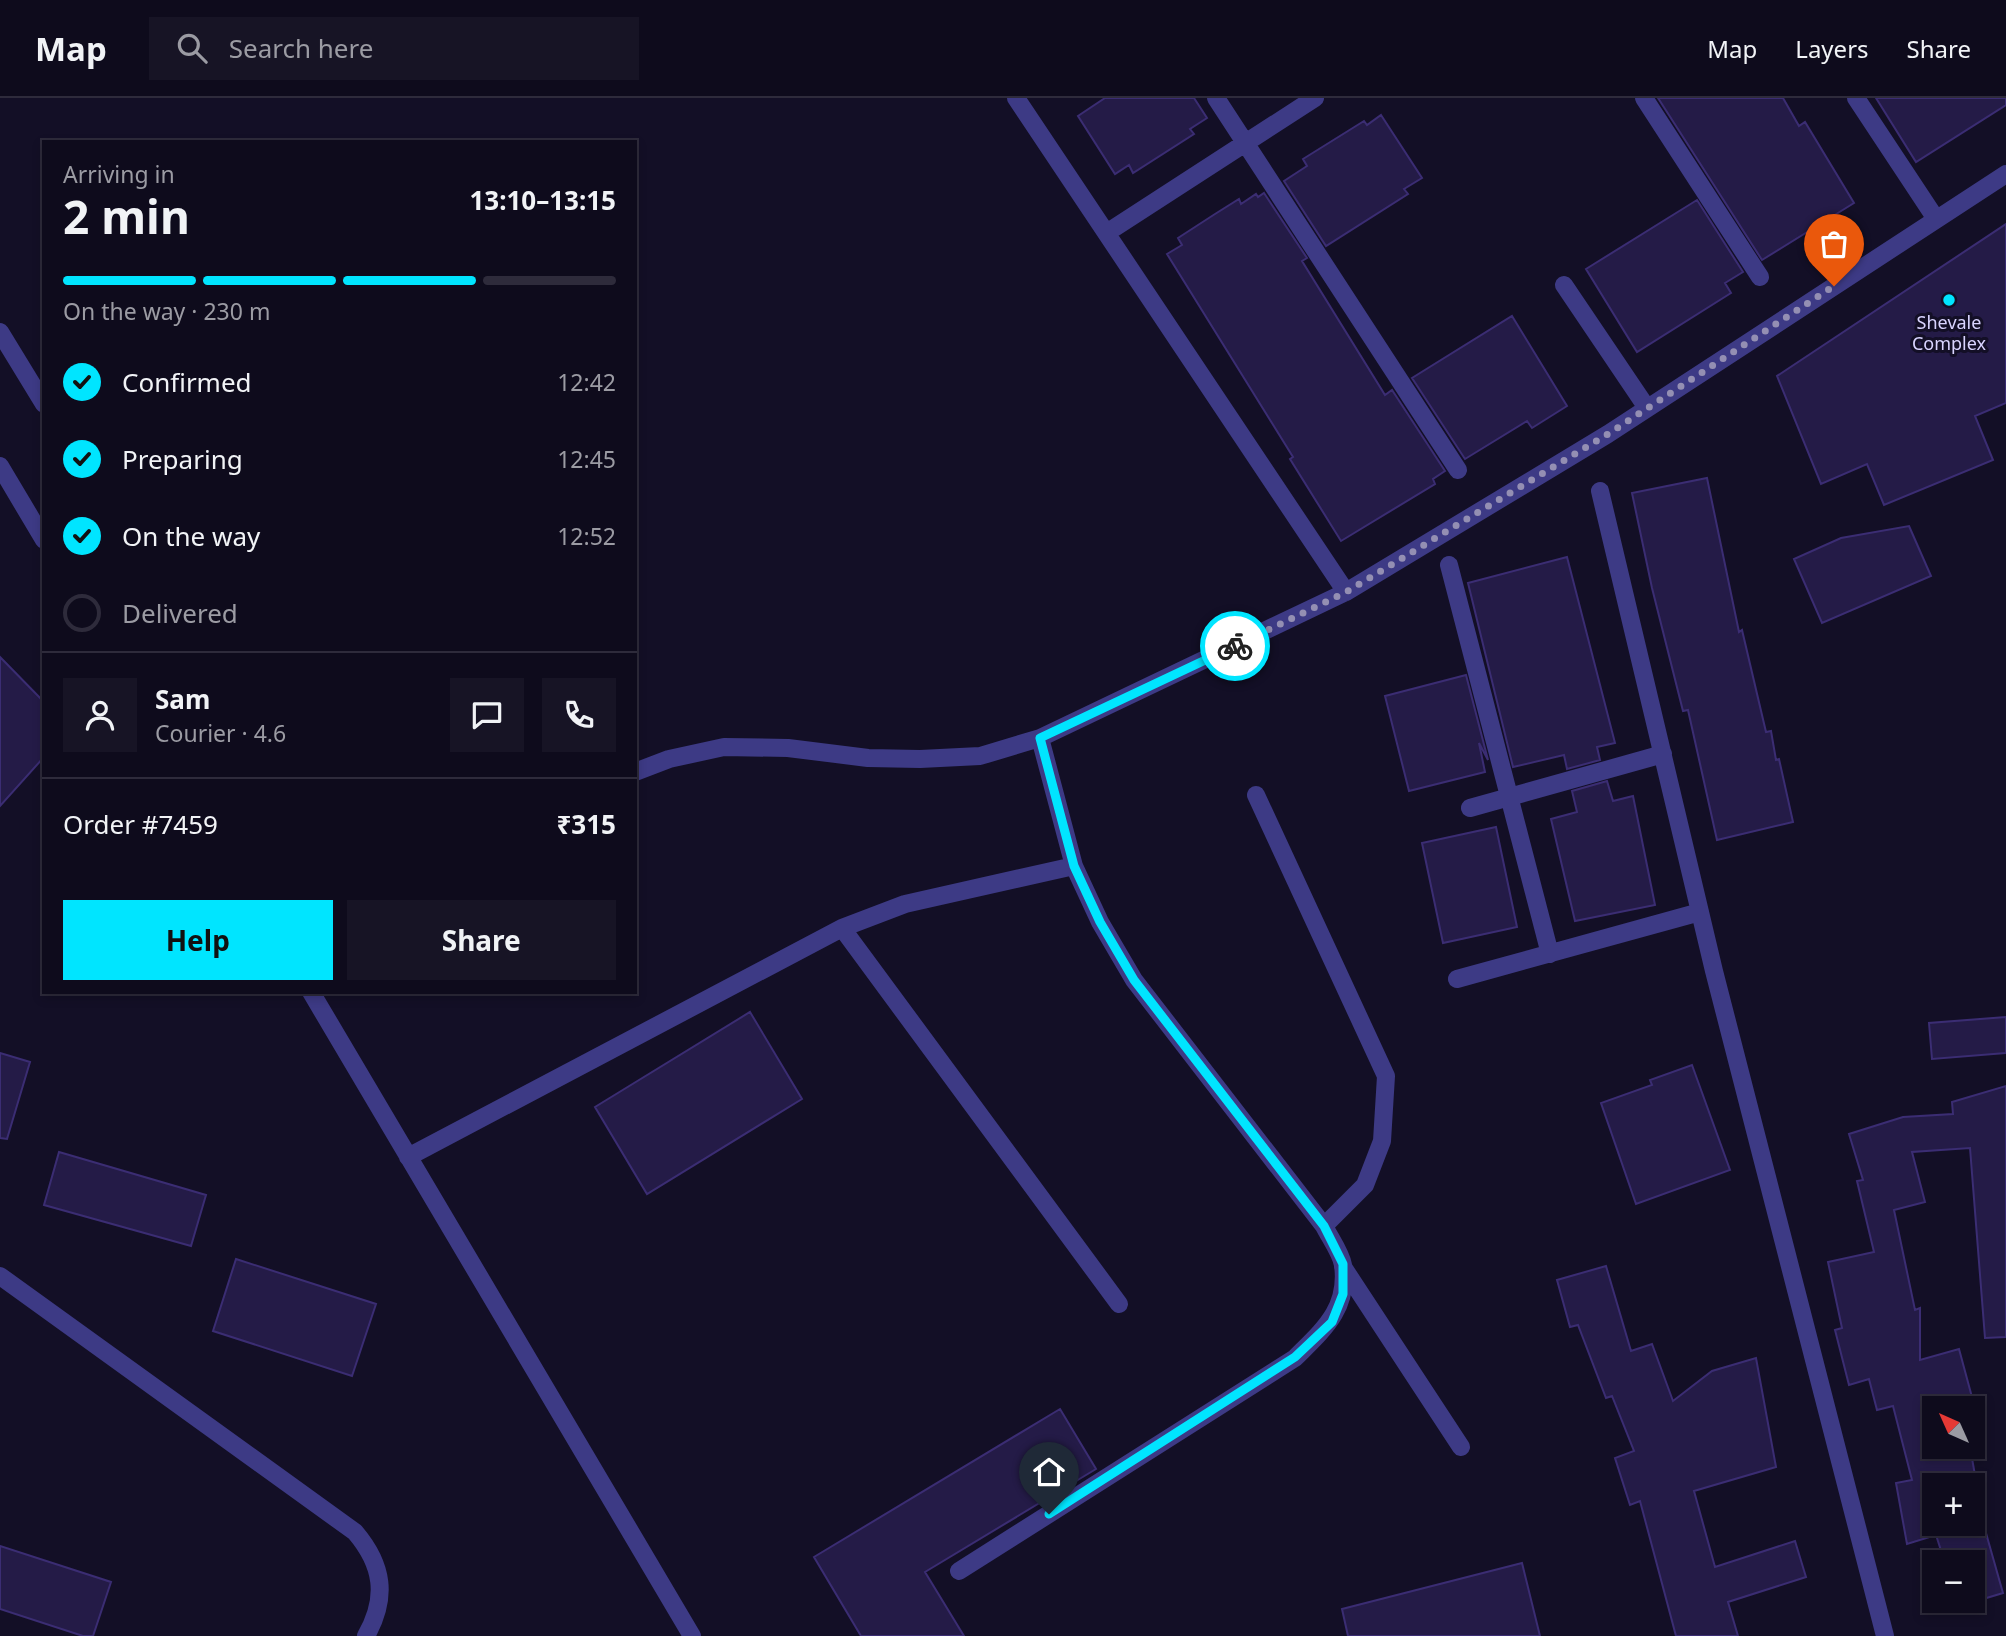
<!DOCTYPE html>
<html lang="en">
<head>
<meta charset="utf-8">
<style>
	body { margin:0; font-family:"Noto Sans",sans-serif; background:#171425; color:#f1f3f6; height:100vh; display:flex; flex-direction:column; font-size:26px; white-space:nowrap }
	* { box-sizing:border-box; margin:0 }
	p { font-size:23px; color:#9b9ba3 }
	.icon { flex:none; width:38px; height:38px; fill:none; stroke:currentColor; stroke-width:2; stroke-linecap:round; stroke-linejoin:round }
	.map { position:relative; flex:1; overflow:hidden }
	.panel { position:absolute; left:42px; top:42px; width:595px; height:854px; display:flex; flex-direction:column; background:#0e0b1c; border-radius:0px; box-shadow:0 4px 10px #0003,0 0 0 2px #2e2b3b }
	.panel>* { flex:none }
	.needle { width:46px; rotate:315deg }
	.fabs { position:absolute; left:1922px; top:1298px; display:grid; gap:14px }
	.fabs a { display:grid; place-items:center; width:63px; height:63px; border-radius:0px; background:#0e0b1c; box-shadow:0 4px 10px #0003,0 0 0 2px #2e2b3b; font-size:35px }
	.pin { position:absolute; display:grid; place-items:center; width:60px; height:60px; color:#fff; margin:-72px -30px; border-radius:50% 50% 50% 0; rotate:-45deg; box-shadow:0 0 7px #0007 }
	.pin .icon { rotate:45deg }
	.courier { position:absolute; display:grid; place-items:center; width:70px; height:70px; margin:-35px; border:5px solid #00e5ff; border-radius:50%; background:#fff; color:#222; box-shadow:0 2px 9px #0007 }
	.overview em { font-style:normal; font-weight:700 }
	.overview div { display:flex; flex-direction:column-reverse }
	.overview { display:flex; align-items:center; justify-content:space-between; height:119px; padding:0 21px }
	h1 { font-size:46px; font-weight:700; line-height:52px }
	.bar { display:grid; grid-template-columns:repeat(4,1fr); gap:10px 7px; align-content:center; height:84px; padding:0 21px }
	.bar i { height:9px; border-radius:5px; background:#2e2b3b }
	.bar .selected { background:#00e5ff }
	.bar p { grid-column:span 4 }
	.line { display:flex; align-items:center; gap:18px; padding:0 21px; border-top:2px solid #2e2b3b }
	.line div { flex:1 }
	.round { display:grid; place-items:center; flex:none; width:74px; height:74px; border-radius:0px; background:#171425 }
	ol { padding:0 21px; list-style:none }
	li { display:flex; align-items:center; gap:21px; height:77px }
	li p { margin-inline-start:auto }
	li .icon { padding:7px; border-radius:50%; background:#00e5ff; color:#111; stroke-width:4 }
	li:last-child { color:#9b9ba3 }
	li i { width:38px; height:38px; border:4px solid #2e2b3b; border-radius:50% }
	.button { display:flex; gap:14px; margin-top:auto; padding:14px 21px }
	.button a { flex:1; height:80px; border-radius:0px; background:#00e5ff; color:#111; font-size:28px; font-weight:700; line-height:80px; text-align:center }
	.button a+a { background:#171425; color:#f1f3f6 }
	header { display:flex; align-items:center; gap:42px; box-sizing:border-box; height:98px; padding:0 35px; background:#0e0b1c; border-bottom:2px solid #2e2b3b }
	header strong { font-size:33px }
	nav { display:flex; gap:38px; margin-inline-start:auto; font-size:24px }
	.search { width:490px; height:63px; background:#171425; display:flex; align-items:center; gap:18px; box-sizing:border-box; padding:0 24px; border-radius:0px; color:#9b9ba3; font-size:26px }
	.map>svg:first-child { display:block }
	.building { fill:#241b47; stroke:#3b2d73; stroke-width:2; fill-rule:evenodd }
	.lines { fill:none; stroke-linecap:round; stroke-linejoin:round }
	.minor { stroke:#3d3a85; stroke-width:18 }
	.done { stroke:#948fb3; stroke-width:7; stroke-dasharray:0 12.6 }
	.route { stroke:#00e5ff; stroke-width:9 }
	.poi-dot { fill:#00e5ff; stroke:#130f26; stroke-width:2.5 }
	.labels { text-anchor:middle; dominant-baseline:central; stroke-width:6; stroke-linejoin:round; paint-order:stroke }
	.poi-label { font-size:18px; fill:#d9d4ff; stroke:#130f26 }
</style>
</head>
<body>
<header>
<strong>Map</strong>
<div class="search"><svg class="icon" aria-label="search" viewBox="0 0 24 24"><circle cx="10" cy="10" r="6"/><path d="M15 15l6 6"/></svg>Search here</div>
<nav><a>Map</a><a>Layers</a><a>Share</a></nav>
</header>
<div class="map">
<svg width="2006" height="1538" viewBox="0 0 2006 1538">
	<rect width="100%" height="100%" fill="#130f26"/>
	<path class="building" d="M1105,0h89l13,20 -17,11 4,5 -61,39 -4,-8 -14,9 -37,-58z
		M1658,0h125l16,28 6,-4 49,81 -92,57z
		M1876,0h130v7l-90,57z
		M1381,17l41,63 -18,11 4,5 -82,52 -42,-65 23,-15 -4,-7 61,-38 3,4z
		M1264,95l43,65 -5,3 83,134 7,-5 53,81 -12,8 2,5 -94,57 -51,-82 3,-2 -126,-203 15,-9 -4,-7 37,-24 24,-15 2,5 15,-10 2,3z
		M1697,102l46,72 -18,11 6,10 -94,59 -51,-83z
		M2006,126v179l-31,13 18,44 -109,45 -17,-41 -46,20 -44,-108z
		M1512,218l55,90 -35,22 -5,-7 -62,38 -53,-81z
		M1707,380l32,154 3,-2 24,102 5,-1 5,29 3,-1 14,63 -76,18 -29,-130 -5,1 -31,-123 -20,-95z
		M1909,428l22,50 -109,47 -28,-64 47,-21z
		M1567,459l48,186 -18,4 3,13 -33,9 -3,-14 -51,12 -45,-184z
		M0,559l44,45v55l-44,49z
		M1466,577l22,85 -9,-17 6,29 -76,19 -24,-95z
		M1607,683l6,20 20,-5 22,109 -80,16 -24,-102 26,-7 -5,-21z
		M1496,729l21,100 -74,16 -21,-100z
		M750,914l52,87 -155,95 -52,-87z
		M2006,919v36l-74,6 -3,-36z
		M0,955l30,9 -23,77 -7,-1z
		M1692,967l38,105 -94,34 -35,-101 51,-18 -2,-5z
		M2006,988v251l-21,1 -15,-190 -58,4 13,50 -31,8 21,100 5,-2v52l39,-11 17,63 -4,1v-4h-38v38h36l14,79 19,67 -43,13 -2,-5h14v-38h-27l-9,-28 -29,9 -11,-61 16,-3 -19,-74 -16,4 -8,-31 -20,6 -14,-55 7,-2 -14,-66 46,-10 -17,-71 6,-1 -14,-46 54,-17 50,-3 -1,-12zM1934,1388h38v38h-38z
		M59,1054l147,43 -15,51 -147,-41z
		M236,1161l140,45 -24,72 -139,-45z
		M1606,1168l25,85 21,-7 21,57 39,-30 44,-13 20,109 -82,24 21,76 80,-26 11,36 -78,25 10,34h-62l-36,-135 -10,4 -15,-47 19,-7 -22,-55 -6,2 -28,-73 -8,2 -13,-47z
		M1060,1311l36,60 -171,103 39,64h-103l-47,-79z
		M0,1448l111,36 -18,54h-10l-83,-27z
		M1522,1465l18,73h-192l-6,-27z"/>
	<g class="lines">
		<path class="minor" d="M1016,0l330,494
			M1216,0l242,372
			M1644,0l116,179
			M1856,0l80,121
			M1108,134l207,-134
			M1564,187l83,123
			M0,234l44,72
			M0,368l44,74
			M1600,393l114,480 171,665
			M1449,467l101,389
			M635,674l34,-13 55,-12 64,1 80,10 52,1 60,-3 60,-18 306,-146 262,-158 398,-260
			M1256,697l130,281 -4,65 -17,44 -41,41
			M1470,710l193,-54
			M842,830l277,376
			M1457,881l243,-67
			M311,894l381,644
			M408,1059l434,-229 63,-24 169,-38
			M1343,1169l118,180
			M0,1178l355,256c28,33 33,65 11,104
			M959,1473l336,-213c28,-28 54,-49 48,-93 -2,-12 -13,-27 -19,-39l-190,-246 -34,-58 -26,-56 -34,-128"/>
	</g>
	<g class="lines">
		<path class="done" d="M1235,548l111,-54 262,-158 226,-148"/>
		<path class="route" d="M1049,1416l246,-157 37,-35 11,-28v-30l-19,-38 -190,-246 -34,-58 -26,-56 -34,-128 195,-92"/>
	</g>
	<circle class="poi-dot" cx="1949" cy="202" r="7"/>
	<g class="labels">
		<g class="poi-label">
			<text x="1949" y="224">Shevale<tspan x="1949" dy="21">Complex</tspan></text>
		</g>
	</g>
</svg>
<div class="fabs">
<a><svg class="needle" viewBox="-14 -14 28 28"><path d="M0-13l5 13h-10z" fill="#e53935"/><path d="M0 13l5-13h-10z" fill="#9b9ba3"/></svg></a>
<a>+</a>
<a>−</a>
</div>
<div class="pin" style="left:1834px;top:188px;background:#ea580c"><svg class="icon" aria-label="bag" viewBox="0 0 24 24"><path d="M5 8h14l-1 12H6zM9 8a3 3 0 0 1 6 0"/></svg></div>
<div class="pin" style="left:1049px;top:1416px;background:#1f2937"><svg class="icon" aria-label="home" viewBox="0 0 24 24"><path d="M3 11l9-7 9 7M6 9v11h12V9"/></svg></div>
<div class="courier" style="left:1235px;top:548px"><svg class="icon" aria-label="bike" viewBox="0 0 24 24"><circle cx="6" cy="16" r="4"/><circle cx="18" cy="16" r="4"/><path d="M6 16l4-8h5l3 8M10 8l3 8H6M13 5h3"/></svg></div>
<section class="panel">
<div class="overview"><div><h1>2 min</h1><p>Arriving in</p></div><em>13:10–13:15</em></div>
<div class="bar"><i class="selected"></i><i class="selected"></i><i class="selected"></i><i></i><p>On the way · 230 m</p></div>
<ol>
<li><svg class="icon" aria-label="check" viewBox="0 0 24 24"><path d="M5 12l5 5 9-10"/></svg>Confirmed<p>12:42</p></li>
<li><svg class="icon" aria-label="check" viewBox="0 0 24 24"><path d="M5 12l5 5 9-10"/></svg>Preparing<p>12:45</p></li>
<li><svg class="icon" aria-label="check" viewBox="0 0 24 24"><path d="M5 12l5 5 9-10"/></svg>On the way<p>12:52</p></li>
<li><i></i>Delivered</li>
</ol>
<div class="line" style="height:126px"><a class="round"><svg class="icon" aria-label="person" viewBox="0 0 24 24"><circle cx="12" cy="8" r="4"/><path d="M4 21q1-7 8-7t8 7"/></svg></a><div><b>Sam</b><p>Courier · 4.6</p></div><a class="round"><svg class="icon" aria-label="chat" viewBox="0 0 24 24"><path d="M4 5h16v11H9l-5 4z"/></svg></a><a class="round"><svg class="icon" aria-label="phone" viewBox="0 0 24 24"><path d="M5 4h4l2 5-3 2q2 4 5 5l2-3 5 2v4C11 20 4 13 5 4z"/></svg></a></div>
<div class="line" style="height:91px"><div>Order #7459</div><b>₹315</b></div>
<div class="button"><a>Help</a><a>Share</a></div>
</section>
</div>
</body>
</html>
